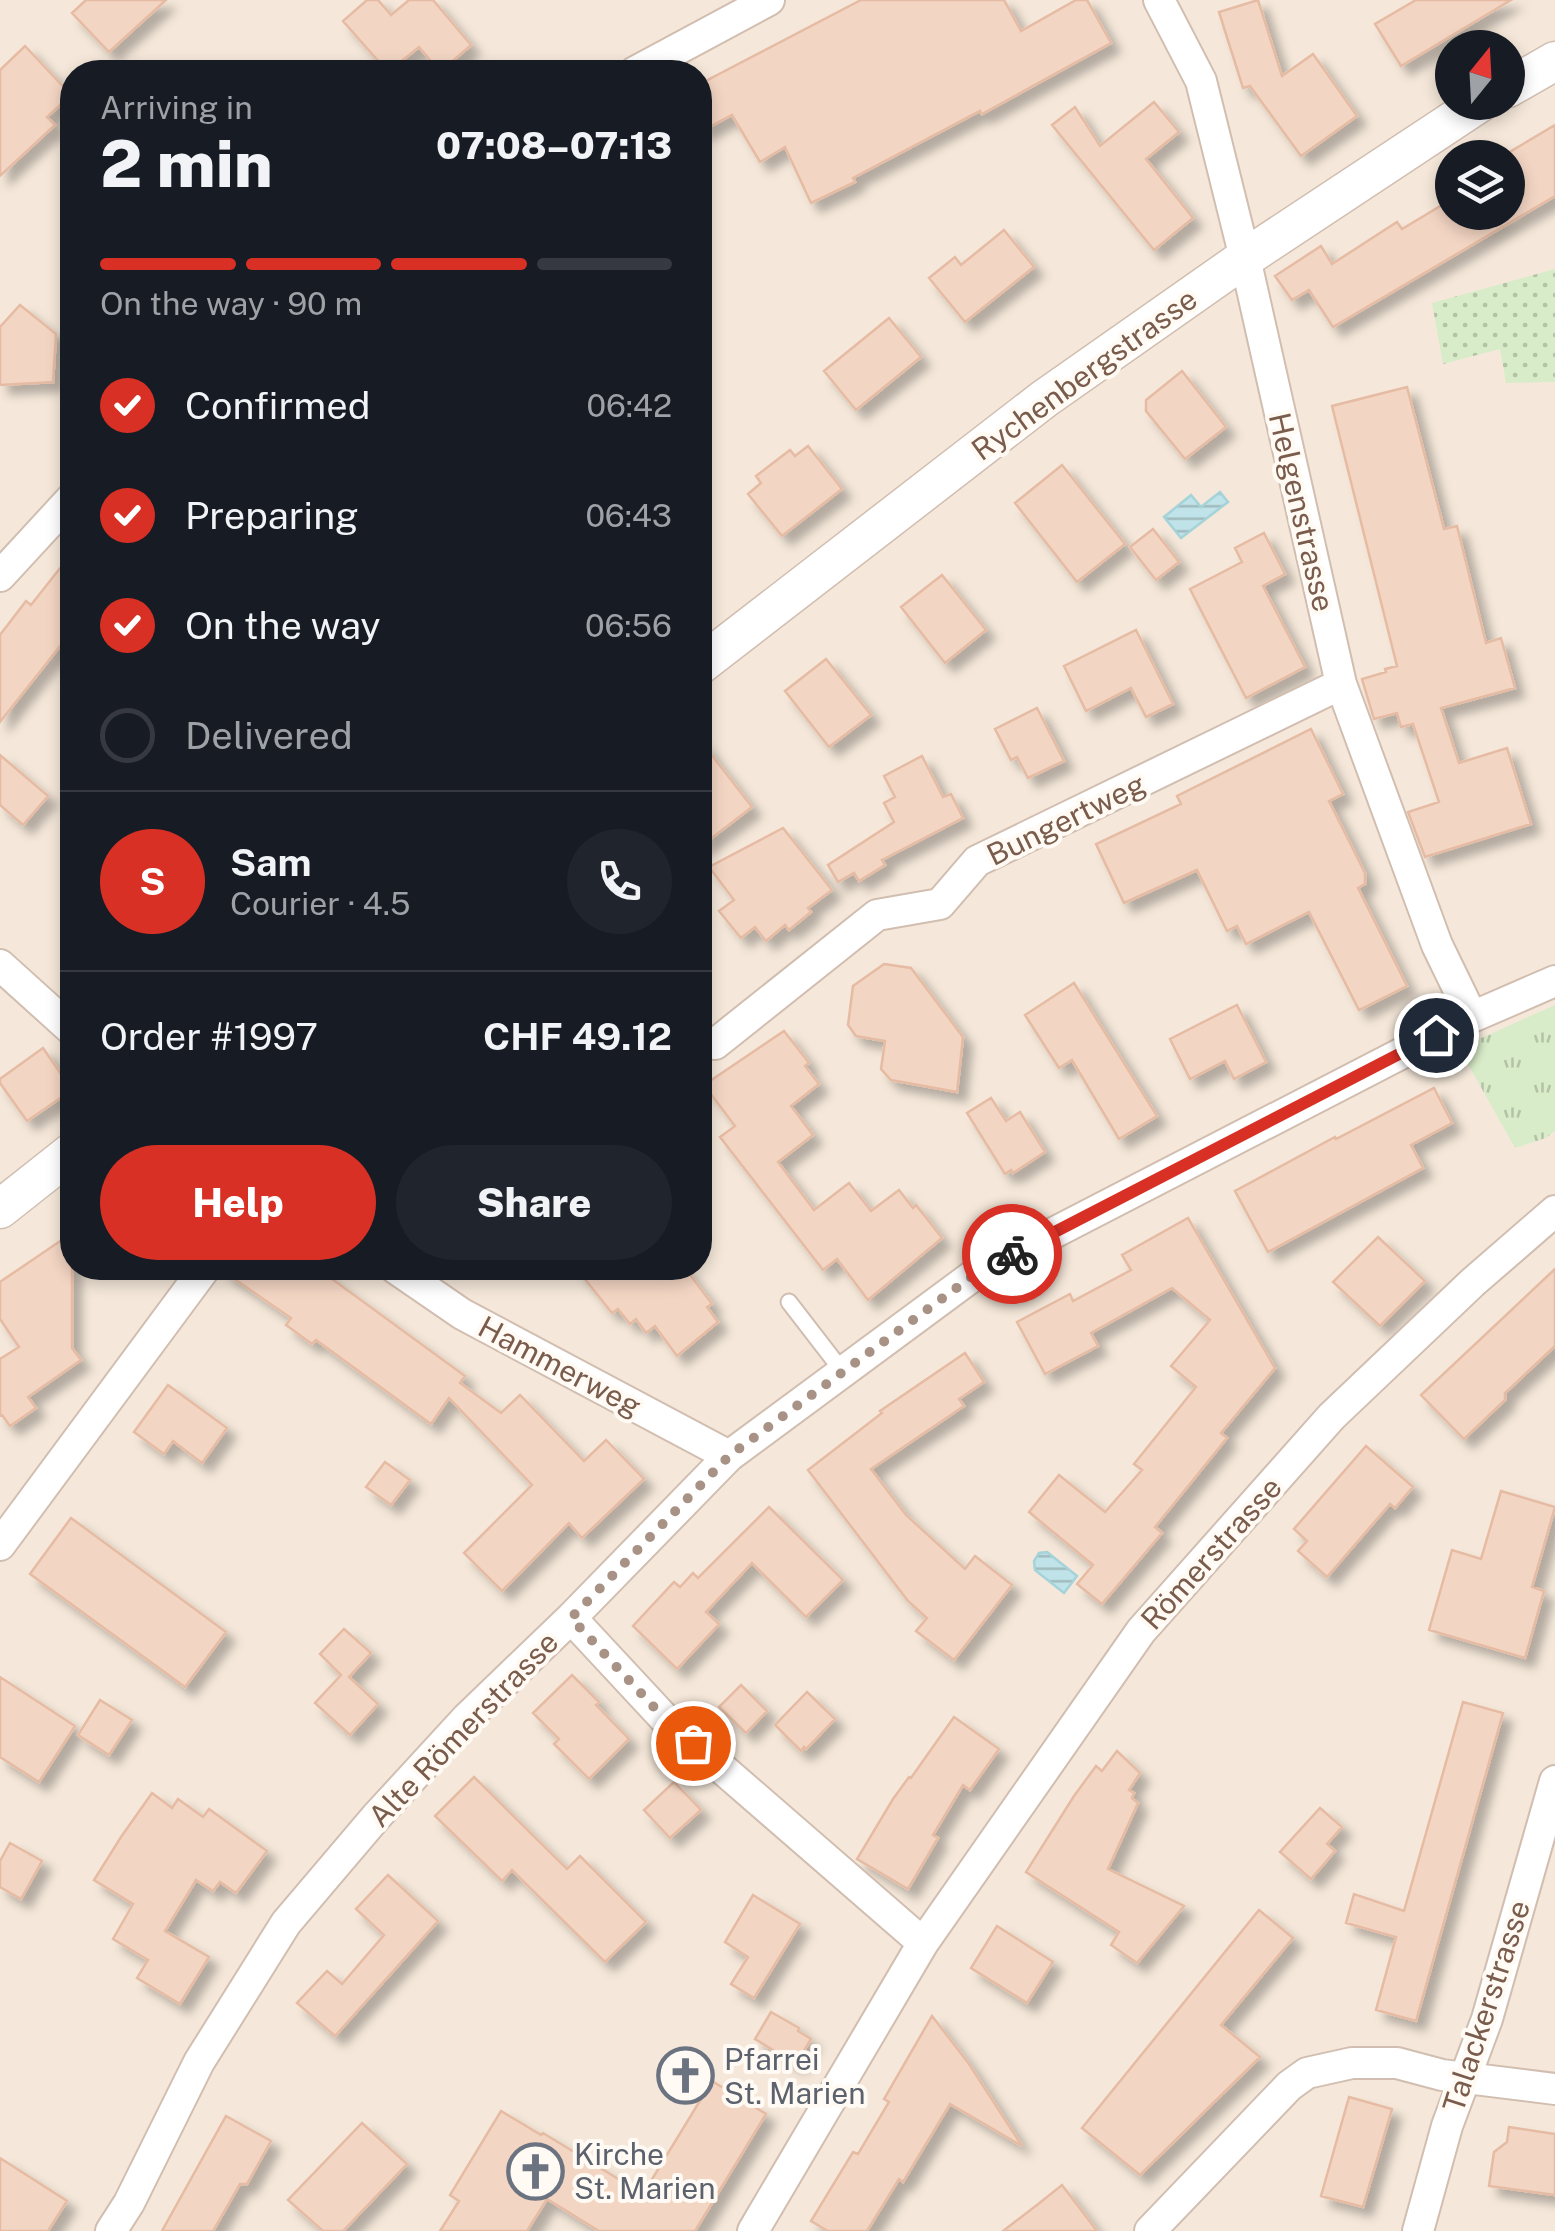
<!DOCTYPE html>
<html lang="en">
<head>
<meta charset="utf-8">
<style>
	body { margin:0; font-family:"Public Sans",sans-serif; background:#20242c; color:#f1f3f6; height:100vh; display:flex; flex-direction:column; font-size:38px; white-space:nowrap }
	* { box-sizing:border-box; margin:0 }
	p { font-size:32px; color:#9ea1a6 }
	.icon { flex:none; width:55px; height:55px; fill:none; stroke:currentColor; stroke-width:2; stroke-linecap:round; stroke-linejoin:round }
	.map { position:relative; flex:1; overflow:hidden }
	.panel { position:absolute; left:60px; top:60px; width:652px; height:1220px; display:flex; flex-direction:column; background:#171b24; border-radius:40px; box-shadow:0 5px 15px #0003 }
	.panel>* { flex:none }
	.needle { width:65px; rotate:18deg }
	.fabs { position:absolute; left:1435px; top:30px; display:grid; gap:20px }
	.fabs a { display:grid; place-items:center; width:90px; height:90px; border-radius:50%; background:#171b24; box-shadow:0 5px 15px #0003; font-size:50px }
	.pin { position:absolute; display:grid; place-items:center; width:85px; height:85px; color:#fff; margin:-42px; border:5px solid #fff; border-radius:50%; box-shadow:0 2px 10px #0007 }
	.courier { position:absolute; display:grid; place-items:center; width:100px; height:100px; margin:-50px; border:8px solid #d93025; border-radius:50%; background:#fff; color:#222; box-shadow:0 2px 12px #0007 }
	.summary em { font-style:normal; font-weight:800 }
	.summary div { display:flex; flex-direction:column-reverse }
	.summary { display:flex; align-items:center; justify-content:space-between; height:170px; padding:0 40px }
	h1 { font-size:65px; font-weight:800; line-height:75px }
	.bar { display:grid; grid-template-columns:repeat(4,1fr); gap:15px 10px; align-content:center; height:120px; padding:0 40px }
	.bar i { height:12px; border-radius:8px; background:#363941 }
	.bar .on { background:#d93025 }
	.bar p { grid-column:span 4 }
	.line { display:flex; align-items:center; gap:25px; padding:0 40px; border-top:2px solid #363941 }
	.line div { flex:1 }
	.round { display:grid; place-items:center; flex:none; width:105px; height:105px; border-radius:52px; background:#20242c }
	ol { padding:0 40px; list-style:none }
	li { display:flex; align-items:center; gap:30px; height:110px }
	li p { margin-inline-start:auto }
	li .icon { padding:10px; border-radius:50%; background:#d93025; color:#fff; stroke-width:4 }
	li:last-child { color:#9ea1a6 }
	li i { width:55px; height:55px; border:5px solid #363941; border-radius:50% }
	.primary-button { display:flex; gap:20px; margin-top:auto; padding:20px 40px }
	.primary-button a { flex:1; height:115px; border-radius:60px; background:#d93025; color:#fff; font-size:40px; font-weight:800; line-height:115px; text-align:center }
	.primary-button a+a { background:#20242c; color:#f1f3f6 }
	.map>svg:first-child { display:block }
	.residential { fill:#f5e8da; fill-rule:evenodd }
	.grass { fill:url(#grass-tufts) }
	.garden { fill:url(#garden-dots) }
	.water { fill:url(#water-rules); stroke:#a5d3da; stroke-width:2.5 }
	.building { fill:#f3d5c3; stroke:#e6bba3; stroke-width:2.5; filter:url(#shadow) }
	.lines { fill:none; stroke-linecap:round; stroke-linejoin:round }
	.service-casing { stroke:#d1beb0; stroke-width:19 }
	.minor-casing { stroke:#d1beb0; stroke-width:34 }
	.tertiary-casing { stroke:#d1beb0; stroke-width:41 }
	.service { stroke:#fff; stroke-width:15 }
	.minor { stroke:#fff; stroke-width:30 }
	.tertiary { stroke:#fff; stroke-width:38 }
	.done { stroke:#a89285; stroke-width:10; stroke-dasharray:0 18 }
	.route { stroke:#d93025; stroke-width:12 }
	.labels { text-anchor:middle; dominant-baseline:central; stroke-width:8; stroke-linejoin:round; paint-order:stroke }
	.street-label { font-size:30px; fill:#7a5c4d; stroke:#fffaf3 }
	.worship-label { font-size:30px; fill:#5b616d; stroke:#fffaf3; text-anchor:start }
</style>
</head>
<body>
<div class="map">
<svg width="1555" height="2231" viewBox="0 0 1555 2231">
	<defs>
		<pattern id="grass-tufts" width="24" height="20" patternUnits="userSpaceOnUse" patternTransform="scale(2.5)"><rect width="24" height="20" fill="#d8ecc9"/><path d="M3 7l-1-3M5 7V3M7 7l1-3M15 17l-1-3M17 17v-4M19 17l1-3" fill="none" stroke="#b4c2a5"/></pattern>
		<pattern id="garden-dots" width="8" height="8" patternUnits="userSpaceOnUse" patternTransform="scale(2.5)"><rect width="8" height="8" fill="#d8ecc9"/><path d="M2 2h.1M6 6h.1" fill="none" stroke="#b4c2a5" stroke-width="1.8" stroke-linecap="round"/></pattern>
		<pattern id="water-rules" width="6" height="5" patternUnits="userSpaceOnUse" patternTransform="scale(2.5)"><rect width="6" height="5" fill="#bfe3e8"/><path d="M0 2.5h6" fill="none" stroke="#a0bbbe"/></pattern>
		<filter id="shadow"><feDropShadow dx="9" dy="9" stdDeviation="5" flood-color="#0004"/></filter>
	</defs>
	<rect width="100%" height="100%" fill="#fdf6ec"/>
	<path class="residential" d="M0,0h1555v2231h-1555zM1452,48h56v54h-56zM72,72h628v1196h-628zM1452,158h56v54h-56z"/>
	<path class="grass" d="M1555,1005v126l-9,7 -31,10 -56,-100z"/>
	<path class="garden" d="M1555,269v113l-49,1 -6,-34 -57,15 -11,-61z"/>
	<path class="water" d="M1220,492l8,10 -47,36 -17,-21 27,-22 10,12z
		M1047,1552l30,24 -13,17 -29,-23 -1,-9 5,-8z"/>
	<path class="building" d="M86,0h80l-57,52 -37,-39z
		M367,0h11l13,15 18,-15h24l38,45 -31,27 -21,-25 -31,25 -45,-51z
		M861,0h143l17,31 55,-31h11l24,43 -129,71 -2,-3 -127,67 2,4 -44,21 -26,-56 -25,15 -28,-47 -32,17v-48z
		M1258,0l24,76 31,-22 44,62 -56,40 -51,-70 -7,2 -24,-76z
		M1416,0h95l-110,66 -26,-42z
		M25,46l46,49 -24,22 8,8 -55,51v-106z
		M1154,102l25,30 -33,27 47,59 -39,32 -102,-125 23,-18 25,39z
		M1555,125v71l-222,131 -24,-37 -17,10 -17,-24 46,-30 11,18 65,-42 5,7 50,-30v13h56v-59z
		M1004,230l30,37 -69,55 -36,-44 26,-21 6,8z
		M20,305l36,29 -3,48 -53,3v-58z
		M889,318l32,39 -65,53 -32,-39z
		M1182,371l44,56 -41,32 -39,-48v-11z
		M1407,387l37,142 13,-3 29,117 15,-5 14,50 -74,20 18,55 48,-15 24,76 -106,33 -17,-45 31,-10 -26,-78 -12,3 -4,-14 -23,6 -12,-40 24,-7 -1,-3 12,-3 -65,-260z
		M808,446l34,43 -60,47 -34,-42 13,-11 -5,-7 34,-26 5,6z
		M1062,465l63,79 -48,38 -62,-79z
		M1153,529l26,33 -23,18 -26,-33z
		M1264,533l21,41 -22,12 42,81 -59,31 -56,-109 52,-27 -7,-14z
		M72,553v78l-72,91v-87l26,-34 5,4z
		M942,575l44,55 -41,33 -44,-56z
		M1136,630l37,74 -27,13 -15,-29 -45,23 -22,-45z
		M826,659l45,56 -42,32 -44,-56z
		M1037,708l27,53 -36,17 -11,-21 -6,3 -16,-31z
		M1311,729l32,65 -14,7 36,72v11l-7,4 49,98 -48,24 -50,-98 -63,32 -9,-18 -10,5 -30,-61 -73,33 -28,-59 85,-40 -4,-8z
		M700,740l52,67 -52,40z
		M0,755l48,41 -25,29 -23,-20z
		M922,756l21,41 8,-3 12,24 -81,42 3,5 -26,16 -5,-8 -16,9 -10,-17 66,-43 -10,-19 11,-6 -11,-21z
		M783,828l49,62 -24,18 3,4 -22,18 -4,-5 -19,16 -11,-14 -14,11 -22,-27 15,-11 -25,-33z
		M884,964l27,4 52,69 -6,55 -66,-12 -10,-11 4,-28 -29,-5 -8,-11 5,-39z
		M1074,983l83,133 -38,23 -47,-79 -13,8 -34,-53z
		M1237,1005l29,57 -32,17 -9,-18 -35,18 -20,-40z
		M784,1031l25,32 -4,3 14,18 -28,22 22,29 -35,27 36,48 35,-27 22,28 28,-21 14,18 3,-3 26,33 -74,62 -31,-41 -14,11 -103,-133 15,-11 -31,-41z
		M43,1048l29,42 -45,31 -27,-38v-4z
		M1434,1088l18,35 -41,22 12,23 -155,84 -33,-61 100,-54 1,2z
		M991,1098l15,23 14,-9 25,40 -32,21 -2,-3 -6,4 -38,-61z
		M1188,1218l87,150 -54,65 6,5 -72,89 7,6 -60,71 -25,-20 16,-19 -64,-53 30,-37 46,37 37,-42 -8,-6 62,-77 -25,-21 39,-46 -38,-32 -81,45 7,13 -53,28 -28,-52 53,-28 3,7 58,-31 -9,-15z
		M72,1233v115l9,12 -53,37 8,11 -26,18 -8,-11 -2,1v-57l19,-12 -19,-28v-37z
		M1378,1237l47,44 -45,45 -47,-44z
		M223,1268h94l148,108 -5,7 41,30 19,-18 64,66 22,-21 38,39 -62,59 -13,-15 -67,68 -38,-38 68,-68 -83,-87 -18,26 -115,-84 -4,4 -26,-19 5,-7 -68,-47z
		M576,1268h109l27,36 -5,3 11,15 -41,34 -22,-30 -9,7 -10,-14 -6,5 -12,-15 -6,4z
		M1555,1269v77l-50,47v7l-41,39 -43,-44z
		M965,1353l19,29 -25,17 5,7 -93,63 35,46 59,54 10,-13 37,29 -58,75 -38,-29 11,-13 -19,-17 -100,-131 74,-57 -2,-2z
		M168,1385l59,43 -25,35 -29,-22 -9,13 -30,-22z
		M1366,1446l47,41 -18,21 -5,-4 -63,73 -29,-26 9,-10 -13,-12z
		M385,1462l25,18 -19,25 -25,-18z
		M1501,1491l54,16 -23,80 12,4 -19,67 -96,-28 23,-80 29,9z
		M769,1507l74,73 -37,37 -54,-54 -46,49 13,12 -42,45 -44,-43 41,-44 6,5 13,-14 5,5z
		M71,1518l155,114 -41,55 -155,-113z
		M344,1629l27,24 -22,24 29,27 -28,31 -35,-32 26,-28 -21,-21z
		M572,1675l27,27 -3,3 33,34 -40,40 -35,-35 5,-5 -26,-26z
		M0,1677l75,49 -36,56 -39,-25z
		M741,1685l26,26 -21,22 -27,-26z
		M807,1692l28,27 -29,30 -2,-2 -3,4 -26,-26z
		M100,1700l32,20 -23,35 -31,-20z
		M1463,1702l40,11 -87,308 -40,-11 20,-73 -50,-14 8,-29 50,17z
		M954,1717l45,32 -29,41 -7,-5 -30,50 5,3 -30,51 -51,-30 36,-60 16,-22 2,1z
		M1117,1751l23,22 -11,17 5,3 -2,5 6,5 -30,66 76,37 -47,57 -26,-18 8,-13 -93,-60 48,-76 22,-30 6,5z
		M474,1777l93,92 13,-13 66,66 -41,40 -93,-92 -10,11 -67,-65z
		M674,1782l27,28 -31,28 -26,-28z
		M152,1793l20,15 6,-9 25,18 6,-8 58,42 -31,42 -16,-11 -7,9 -17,-11 -31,51 44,26 -29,47 -43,-26 11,-18 -35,-21 20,-35 -39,-24 27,-43z
		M1320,1808l22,19 -15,17 8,7 -24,28 -31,-27z
		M10,1843l32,18 -21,38 -21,-12v-26z
		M388,1875l50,46 -103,115 -38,-33 30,-32 15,13 42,-49 -28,-26z
		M753,1895l47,29 -46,74 -23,-14 17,-27 -23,-15z
		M1259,1910l34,28 -72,87 39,32 -120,118 -58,-47z
		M997,1926l56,36 -26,41 -56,-35z
		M771,2012l28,16 -1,3 13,8 -15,25 -41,-25z
		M932,2016l37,48 53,82 -72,-42 -47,78 -4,-3 -32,52h-39l-17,-10 42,-69 5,2 31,-52 -5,-3z
		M712,2081l54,33 -71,117h-96l-52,-32 -20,32h-87l19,-30 -9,-6 51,-84 40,24 2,-2 100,61z
		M1349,2097l43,12 -29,98 -42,-11z
		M226,2116l45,25 -24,43h-7l-27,47h-51z
		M362,2123l45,41 -64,67h-20l-35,-31z
		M1509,2127l46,7v61l-66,-9 5,-34 13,-10z
		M0,2158l67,43 -19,30h-48z
		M1062,2185l35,46h-94l34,-26z"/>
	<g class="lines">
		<defs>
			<path id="service" d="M789,1302l54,70"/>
			<path id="minor" d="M1159,0l42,81 44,177 96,426 96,261 35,72
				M635,72l134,-72
				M0,576l72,-78
				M0,965l72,65
				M715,1044l162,-129 63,-11 37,-43 364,-177
				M395,1268l67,46 267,142
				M0,1545l205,-277
				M571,1618l94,101 258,224
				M111,2231l18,-28 70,-141 87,-139 90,-106 91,-99 104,-100 158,-162 249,-184 494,-255 83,-36
				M753,2231l170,-288 218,-312 191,-215 140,-133 83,-72
				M1150,2231l139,-145 18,-13 45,-10h45l45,12 113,14
				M1418,2231l29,-105 40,-107 68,-238"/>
			<path id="tertiary" d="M1508,88l47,-27
				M700,665l344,-266 201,-141 236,-156
				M0,1209l72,-57"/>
		</defs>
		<use href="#service" class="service-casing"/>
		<use href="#minor" class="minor-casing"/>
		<use href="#tertiary" class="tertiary-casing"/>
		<use href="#service" class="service"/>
		<use href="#minor" class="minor"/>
		<use href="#tertiary" class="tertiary"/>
	</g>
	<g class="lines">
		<path class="done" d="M693,1743l-28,-24 -94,-101 158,-162 249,-184 34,-18"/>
		<path class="route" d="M1012,1254l424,-219"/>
	</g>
	<defs>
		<symbol id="church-ring" viewBox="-11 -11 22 22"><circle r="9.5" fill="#fffaf3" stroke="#6b7280" stroke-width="1.5"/><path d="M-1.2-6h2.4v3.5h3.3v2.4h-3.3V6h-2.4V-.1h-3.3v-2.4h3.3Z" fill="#6b7280"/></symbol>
	</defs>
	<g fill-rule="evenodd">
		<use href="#church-ring" x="654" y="2044" width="63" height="63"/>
		<use href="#church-ring" x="504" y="2140" width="63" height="63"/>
	</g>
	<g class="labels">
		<g class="street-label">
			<text transform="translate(1084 374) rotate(-36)">Rychenbergstrasse</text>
			<text transform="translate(1302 512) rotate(77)">Helgenstrasse</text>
			<text transform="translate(1066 819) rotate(-26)">Bungertweg</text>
			<text transform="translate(560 1366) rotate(28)">Hammerweg</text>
			<text transform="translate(1211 1553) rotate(-48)">Römerstrasse</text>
			<text transform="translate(463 1729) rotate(-46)">Alte Römerstrasse</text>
			<text transform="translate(1486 2006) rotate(-72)">Talackerstrasse</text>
		</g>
		<g class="worship-label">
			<text x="724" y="2059">Pfarrei<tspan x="724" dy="34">St. Marien</tspan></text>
			<text x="574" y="2154">Kirche<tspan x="574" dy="34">St. Marien</tspan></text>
		</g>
	</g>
</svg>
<div class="fabs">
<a><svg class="needle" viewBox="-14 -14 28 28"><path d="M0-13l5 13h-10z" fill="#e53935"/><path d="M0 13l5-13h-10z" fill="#9ea1a6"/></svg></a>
<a><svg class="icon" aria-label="layers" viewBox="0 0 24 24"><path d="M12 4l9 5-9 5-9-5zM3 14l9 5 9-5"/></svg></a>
</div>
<div class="pin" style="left:693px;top:1743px;background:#ea580c"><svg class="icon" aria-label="bag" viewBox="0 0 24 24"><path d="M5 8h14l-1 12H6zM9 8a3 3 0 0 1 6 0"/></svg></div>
<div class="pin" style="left:1436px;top:1035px;background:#1f2937"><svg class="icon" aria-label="home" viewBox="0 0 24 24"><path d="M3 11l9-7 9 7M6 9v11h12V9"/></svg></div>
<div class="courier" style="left:1012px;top:1254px"><svg class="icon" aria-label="bike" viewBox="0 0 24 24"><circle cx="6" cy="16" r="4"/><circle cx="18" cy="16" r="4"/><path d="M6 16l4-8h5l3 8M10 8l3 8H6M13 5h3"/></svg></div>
<section class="panel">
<div class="summary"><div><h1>2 min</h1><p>Arriving in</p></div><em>07:08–07:13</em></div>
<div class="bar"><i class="on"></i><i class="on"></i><i class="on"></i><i></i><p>On the way · 90 m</p></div>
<ol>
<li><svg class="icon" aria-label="check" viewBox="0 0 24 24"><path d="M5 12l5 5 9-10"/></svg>Confirmed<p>06:42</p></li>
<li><svg class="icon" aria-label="check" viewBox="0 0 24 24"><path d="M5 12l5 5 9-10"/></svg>Preparing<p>06:43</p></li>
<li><svg class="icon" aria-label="check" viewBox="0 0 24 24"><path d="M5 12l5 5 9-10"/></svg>On the way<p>06:56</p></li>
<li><i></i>Delivered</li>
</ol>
<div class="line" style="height:180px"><b class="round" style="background:#d93025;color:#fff">S</b><div><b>Sam</b><p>Courier · 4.5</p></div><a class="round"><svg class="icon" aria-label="phone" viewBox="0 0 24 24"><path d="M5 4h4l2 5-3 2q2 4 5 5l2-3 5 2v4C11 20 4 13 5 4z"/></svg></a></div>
<div class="line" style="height:130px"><div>Order #1997</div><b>CHF 49.12</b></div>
<div class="primary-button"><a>Help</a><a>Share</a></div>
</section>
</div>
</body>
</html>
